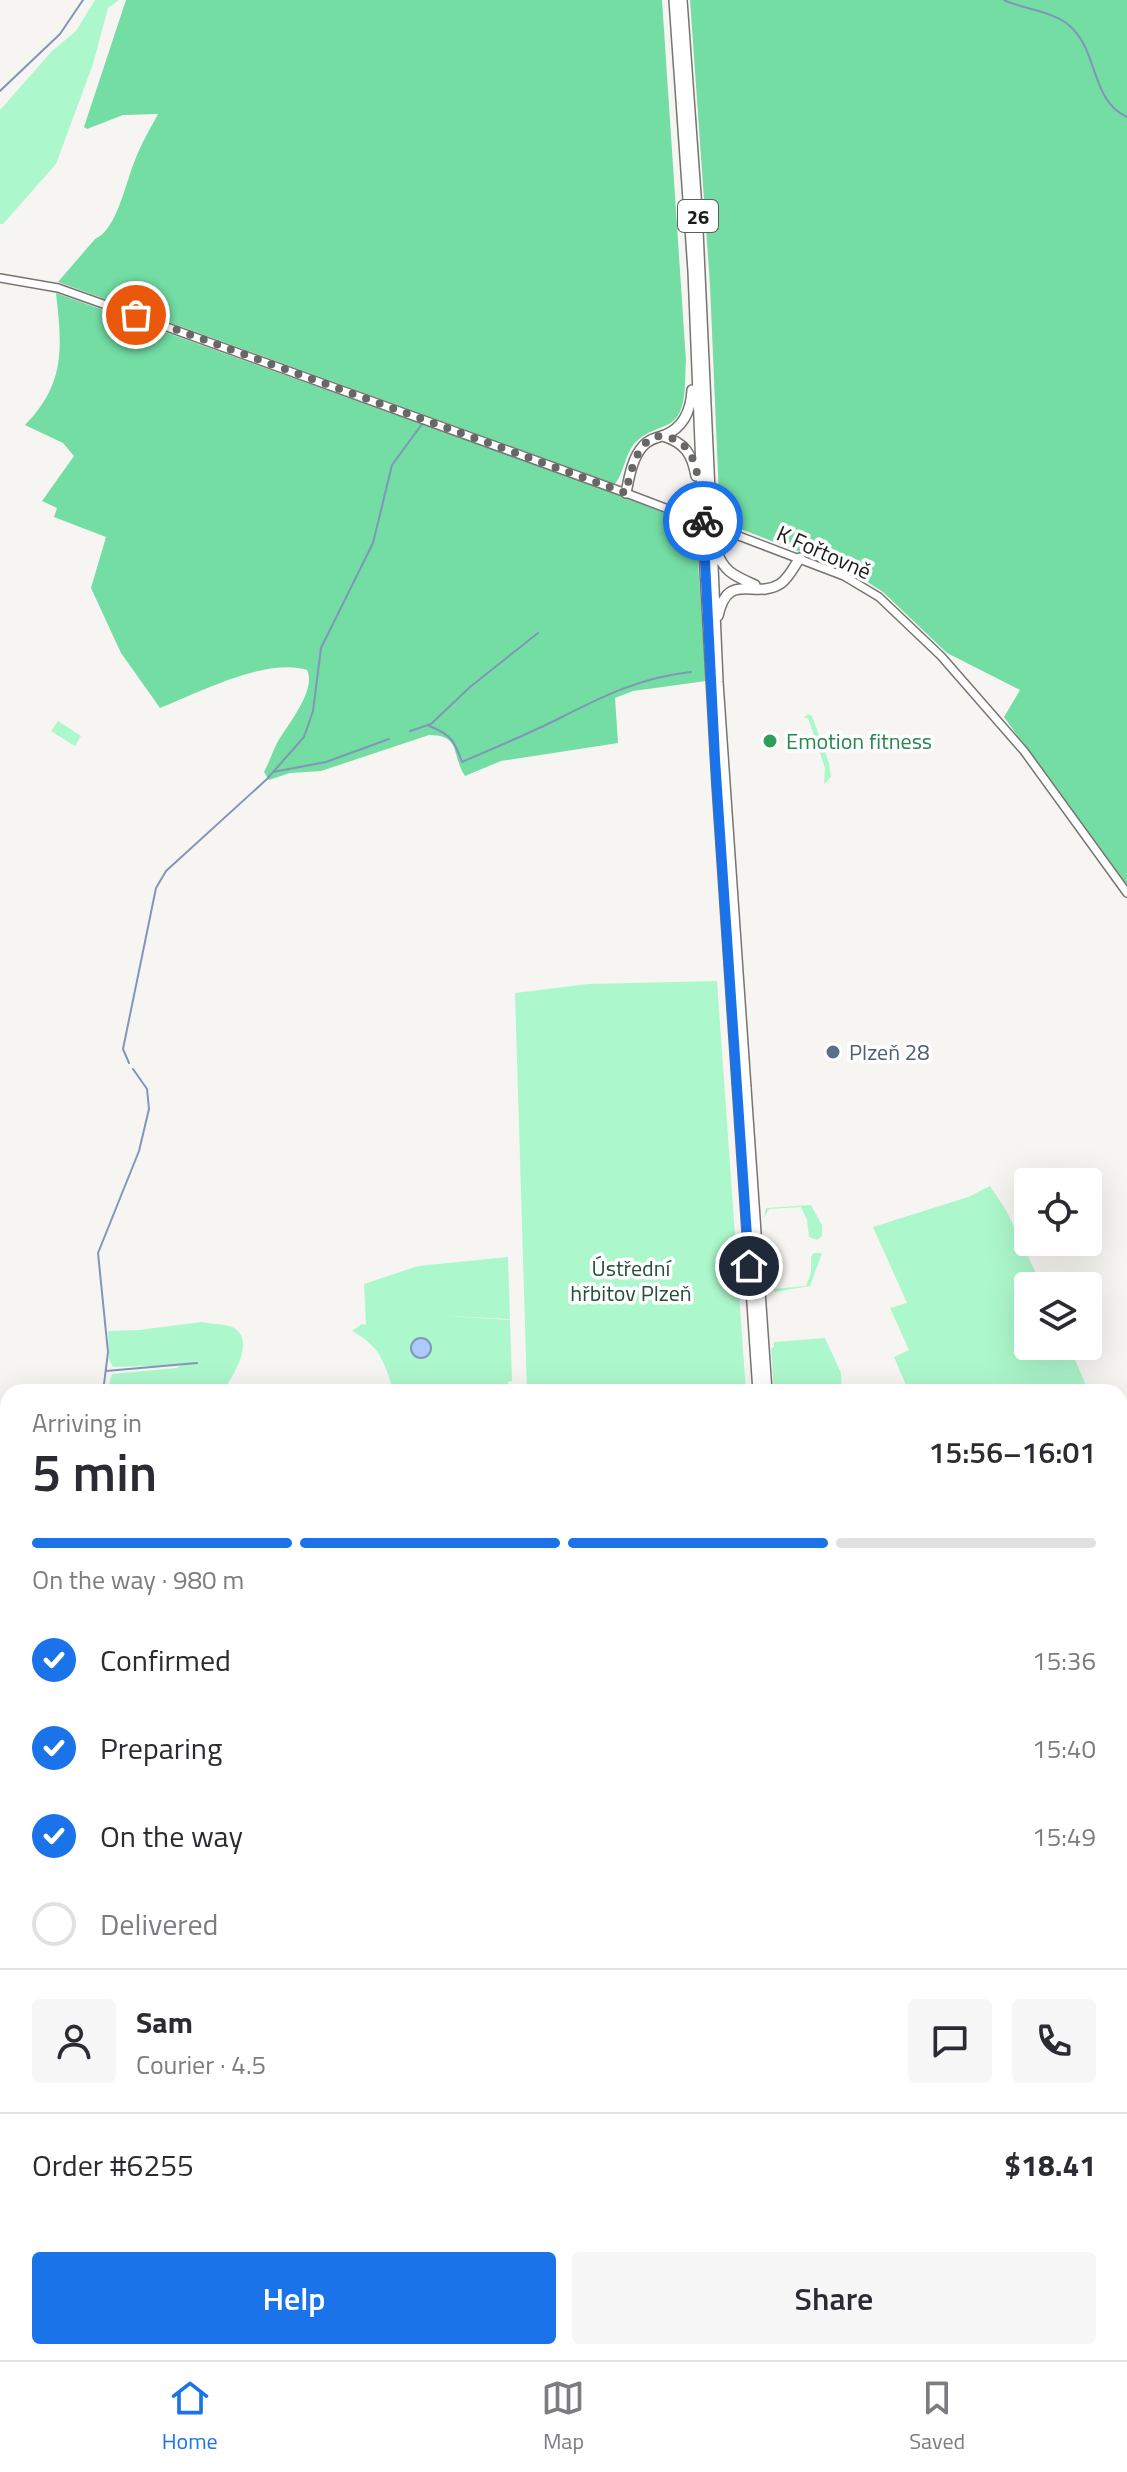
<!DOCTYPE html>
<html lang="en">
<head>
<meta charset="utf-8">
<style>
	body { margin:0; font-family:"Titillium Web",sans-serif; background:#f7f7f7; color:#2b2b33; height:100vh; display:flex; flex-direction:column; font-size:30px; white-space:nowrap }
	* { box-sizing:border-box; margin:0 }
	p { font-size:26px; color:#7c7c81 }
	.icon { flex:none; width:44px; height:44px; fill:none; stroke:currentColor; stroke-width:2; stroke-linecap:round; stroke-linejoin:round }
	.map { position:relative; flex:1; overflow:hidden }
	.drawer { position:absolute; left:0px; top:1384px; width:1128px; height:976px; display:flex; flex-direction:column; background:#fff; border-radius:24px 24px 0 0; box-shadow:0 8px 32px #0002 }
	.drawer>* { flex:none }
	.buttons { position:absolute; left:1014px; top:1168px; display:grid; gap:16px }
	.buttons a { display:grid; place-items:center; width:88px; height:88px; border-radius:8px; background:#fff; box-shadow:0 8px 32px #0002; font-size:40px }
	.pin { position:absolute; display:grid; place-items:center; width:68px; height:68px; color:#fff; margin:-34px; border:4px solid #fff; border-radius:50%; box-shadow:0 2px 8px #0007 }
	.courier { position:absolute; display:grid; place-items:center; width:80px; height:80px; margin:-40px; border:6px solid #1a73e8; border-radius:50%; background:#fff; color:#222; box-shadow:0 2px 10px #0007 }
	.headline em { font-style:normal; font-weight:600 }
	.headline div { display:flex; flex-direction:column-reverse }
	.headline { display:flex; align-items:center; justify-content:space-between; height:136px; padding:0 32px }
	h1 { font-size:52px; font-weight:600; line-height:60px }
	.bar { display:grid; grid-template-columns:repeat(4,1fr); gap:12px 8px; align-content:center; height:96px; padding:0 32px }
	.bar i { height:10px; border-radius:6px; background:#e1e1e2 }
	.bar .selected { background:#1a73e8 }
	.bar p { grid-column:span 4 }
	.line { display:flex; align-items:center; gap:20px; padding:0 32px; border-top:2px solid #e1e1e2 }
	.line div { flex:1 }
	.round { display:grid; place-items:center; flex:none; width:84px; height:84px; border-radius:8px; background:#f7f7f7 }
	ol { padding:0 32px; list-style:none }
	li { display:flex; align-items:center; gap:24px; height:88px }
	li p { margin-inline-start:auto }
	li .icon { padding:8px; border-radius:50%; background:#1a73e8; color:#fff; stroke-width:4 }
	li:last-child { color:#7c7c81 }
	li i { width:44px; height:44px; border:4px solid #e1e1e2; border-radius:50% }
	.primary-button { display:flex; gap:16px; margin-top:auto; padding:16px 32px }
	.primary-button a { flex:1; height:92px; border-radius:8px; background:#1a73e8; color:#fff; font-size:32px; font-weight:600; line-height:92px; text-align:center }
	.primary-button a+a { background:#f7f7f7; color:#2b2b33 }
	.tab-bar { display:flex; justify-content:space-around; align-items:center; height:112px; border-top:2px solid #e1e1e2; background:#fff; font-size:22px; color:#7c7c81 }
	.tab-bar a { display:grid; justify-items:center; gap:4px }
	.tab-bar .selected { color:#1a73e8 }
	.map>svg:first-child { display:block }
	.green { fill:#adf7cc }
	.forest { fill:#73dda4 }
	.water { fill:#accbfc; stroke:#8196b8; stroke-width:2 }
	.lines { fill:none; stroke-linecap:round; stroke-linejoin:round }
	.stream { stroke:#8196b8; stroke-width:2 }
	.tertiary-casing { stroke:#767571; stroke-width:10 }
	.secondary-casing { stroke:#767571; stroke-width:11 }
	.primary-casing { stroke:#767571; stroke-width:12 }
	.trunk-casing { stroke:#767571; stroke-width:12 }
	.tertiary { stroke:#fff; stroke-width:7 }
	.secondary { stroke:#fff; stroke-width:8 }
	.primary { stroke:#fff; stroke-width:9 }
	.trunk { stroke:#fff; stroke-width:9 }
	.trunk-bridge-casing { stroke:#767571; stroke-width:12; stroke-linecap:butt }
	.trunk-bridge { stroke:#fff; stroke-width:9 }
	.done { stroke:#696766; stroke-width:8; stroke-dasharray:0 14.4 }
	.route { stroke:#1a73e8; stroke-width:10 }
	.leisure-dot { fill:#2e9e5b; stroke:#fff; stroke-width:3 }
	.service-dot { fill:#5c6f8a; stroke:#fff; stroke-width:3 }
	.labels { text-anchor:middle; dominant-baseline:central; stroke-width:7; stroke-linejoin:round; paint-order:stroke }
	.shield { fill:#fff; stroke:#605f5f; stroke-width:2 }
	.shield-label { font-size:20px; font-weight:bold; fill:#1c1b1a }
	.street-label { font-size:22px; fill:#1c1b1a; stroke:#fff }
	.leisure-label { font-size:22px; fill:#27864d; stroke:#fff; text-anchor:start }
	.service-label { font-size:22px; fill:#4e5e75; stroke:#fff; text-anchor:start }
	.park-label { font-size:22px; fill:#244f38; stroke:#fff }
</style>
</head>
<body>
<div class="map">
<svg width="1127" height="2360" viewBox="0 0 1127 2360">
	<rect width="100%" height="100%" fill="#f7f5f2"/>
	<path class="green" d="M95,0h24l-11,8 -15,56 -37,100 -53,60h-3v-114l52,-59 24,-20z
		M808,714l4,2 17,47 2,14 -7,7 1,-16 -17,-50h-4z
		M58,721l23,15 -6,10 -24,-15z
		M717,981l29,411h-219l-12,-399 73,-9z
		M990,1186l16,24 36,76h-14v60h41l20,46h-180l-15,-35 15,-7 -19,-42 17,-5 -34,-76 95,-30z
		M811,1205l11,20v11l-5,4 -8,-3 -2,-17 -6,-13 -32,2 -5,9 2,-10z
		M814,1253h8l-12,33 -36,6 -1,-3 33,-3 5,-13v-16z
		M508,1257l2,62 -64,-3 64,4 2,61 -4,1v3h4v7h-118c-10,-30 -13,-45 -42,-61l10,-7 4,1 -2,-41 54,-18z
		M202,1322c10,3 24,1 32,6 22,13 -2,51 -12,64h-115l5,-18 64,-6 6,-3 -69,2 -4,-8 -1,-28 31,-1z
		M825,1338l16,35 1,19h-68l-3,-44 3,-1v-5z
		M1120,2192l7,1v82l-7,-2z"/>
	<path class="forest" d="M126,0h536l24,361c-2,19 3,55 -19,64 -13,6 -22,7 -33,19 -9,11 -10,28 -19,40l-557,-202 37,-43c22,-9 31,-58 40,-79 6,-16 15,-31 23,-46l-35,1 -36,14 -3,-2z
		M690,0h437v888l-123,-171 16,-27 -73,-37 -64,-61 -31,-20 -132,-51 -10,-236z
		M56,293l552,198 83,32 5,10 10,148 -73,10 -18,7 3,45 -117,18 -36,15c-14,-21 -3,-41 -36,-41l-108,36 -31,2 -21,7 -5,-8c5,-9 8,-19 13,-29 10,-18 40,-53 30,-73 -40,-13 -109,23 -147,38l-39,-55 -30,-65 15,-51 -52,-20 3,-9 -15,-7 32,-45 -11,-13 -38,-18c41,-42 37,-78 31,-132z"/>
	<path class="water" d="M411 1348a10 10 0 1 1 20 0a10 10 0 1 1-20 0Z"/>
	<g class="lines">
		<path class="stream" d="M1004,0c21,10 53,11 69,29 25,26 19,72 54,88
			M0,91l60,-57 23,-34
			M427,725c23,9 27,14 35,37 32,-14 64,-27 96,-43 43,-22 83,-42 133,-47
			M410,731l21,-7 39,-37 68,-54
			M273,772l53,-10 63,-23
			M129,1063l-6,-14 33,-161 10,-17 101,-92 37,-42 9,-26 8,-63 52,-105 19,-78 30,-41
			M106,1371l91,-8
			M103,1392l5,-40 -10,-99 41,-102 10,-42 -2,-20 -14,-20
			M0,1582l8,-13"/>
		<defs>
			<path id="tertiary" d="M0,278l58,10 48,17 520,188 218,83 35,21 62,59 83,95 103,142
				M0,1805l8,-6
				M349,2352l12,8
				M587,2360v-8"/>
			<path id="secondary" d="M0,2113l8,5
				M80,2360l6,-8"/>
			<path id="primary" d="M737,1081l21,311
				M746,1088l21,304
				M748,2352v8
				M763,2352v8"/>
			<path id="trunk" d="M674,0l19,271 10,246
				M682,0l15,209 14,304
				M663,436c22,7 29,18 33,40
				M626,493c3,-15 6,-35 17,-47 6,-7 13,-8 22,-11 19,-8 26,-26 27,-45
				M703,536l14,248 20,297
				M712,543l6,139 28,406
				M716,549c7,23 19,27 39,36
				M718,616c10,-46 36,-16 62,-32 9,-6 14,-18 20,-26"/>
		</defs>
		<use href="#tertiary" class="tertiary-casing"/>
		<use href="#secondary" class="secondary-casing"/>
		<use href="#primary" class="primary-casing"/>
		<use href="#trunk" class="trunk-casing"/>
		<use href="#tertiary" class="tertiary"/>
		<use href="#secondary" class="secondary"/>
		<use href="#primary" class="primary"/>
		<use href="#trunk" class="trunk"/>
		<defs>
			<path id="trunk-bridge" d="M711,513l1,30
				M703,517v19"/>
		</defs>
		<use href="#trunk-bridge" class="trunk-bridge-casing"/>
		<use href="#trunk-bridge" class="trunk-bridge"/>
	</g>
	<g class="lines">
		<path class="done" d="M136,315l490,178c4,-21 14,-67 45,-55 8,3 15,8 19,15 10,19 11,48 13,68"/>
		<path class="route" d="M703,521l12,238 34,507"/>
	</g>
	<circle class="leisure-dot" cx="770" cy="741" r="8"/>
	<circle class="service-dot" cx="833" cy="1052" r="8"/>
	<g class="labels">
		<rect class="shield" x="678" y="200" width="40" height="32" rx="6"/>
		<g class="shield-label">
			<text x="698" y="216">26</text>
		</g>
		<g class="street-label">
			<text transform="translate(824 552) rotate(24)">K Fořtovně</text>
		</g>
		<g class="leisure-label">
			<text x="786" y="741">Emotion fitness</text>
		</g>
		<g class="service-label">
			<text x="849" y="1052">Plzeň 28</text>
		</g>
		<g class="park-label">
			<text x="631" y="1268">Ústřední<tspan x="631" dy="25">hřbitov Plzeň</tspan></text>
		</g>
	</g>
</svg>
<div class="buttons">
<a><svg class="icon" aria-label="locate" viewBox="0 0 24 24"><circle cx="12" cy="12" r="6"/><path d="M12 2v4M12 18v4M2 12h4M18 12h4"/></svg></a>
<a><svg class="icon" aria-label="layers" viewBox="0 0 24 24"><path d="M12 4l9 5-9 5-9-5zM3 14l9 5 9-5"/></svg></a>
</div>
<div class="pin" style="left:136px;top:315px;background:#ea580c"><svg class="icon" aria-label="bag" viewBox="0 0 24 24"><path d="M5 8h14l-1 12H6zM9 8a3 3 0 0 1 6 0"/></svg></div>
<div class="pin" style="left:749px;top:1266px;background:#1f2937"><svg class="icon" aria-label="home" viewBox="0 0 24 24"><path d="M3 11l9-7 9 7M6 9v11h12V9"/></svg></div>
<div class="courier" style="left:703px;top:521px"><svg class="icon" aria-label="bike" viewBox="0 0 24 24"><circle cx="6" cy="16" r="4"/><circle cx="18" cy="16" r="4"/><path d="M6 16l4-8h5l3 8M10 8l3 8H6M13 5h3"/></svg></div>
<section class="drawer">
<div class="headline"><div><h1>5 min</h1><p>Arriving in</p></div><em>15:56–16:01</em></div>
<div class="bar"><i class="selected"></i><i class="selected"></i><i class="selected"></i><i></i><p>On the way · 980 m</p></div>
<ol>
<li><svg class="icon" aria-label="check" viewBox="0 0 24 24"><path d="M5 12l5 5 9-10"/></svg>Confirmed<p>15:36</p></li>
<li><svg class="icon" aria-label="check" viewBox="0 0 24 24"><path d="M5 12l5 5 9-10"/></svg>Preparing<p>15:40</p></li>
<li><svg class="icon" aria-label="check" viewBox="0 0 24 24"><path d="M5 12l5 5 9-10"/></svg>On the way<p>15:49</p></li>
<li><i></i>Delivered</li>
</ol>
<div class="line" style="height:144px"><a class="round"><svg class="icon" aria-label="person" viewBox="0 0 24 24"><circle cx="12" cy="8" r="4"/><path d="M4 21q1-7 8-7t8 7"/></svg></a><div><b>Sam</b><p>Courier · 4.5</p></div><a class="round"><svg class="icon" aria-label="chat" viewBox="0 0 24 24"><path d="M4 5h16v11H9l-5 4z"/></svg></a><a class="round"><svg class="icon" aria-label="phone" viewBox="0 0 24 24"><path d="M5 4h4l2 5-3 2q2 4 5 5l2-3 5 2v4C11 20 4 13 5 4z"/></svg></a></div>
<div class="line" style="height:104px"><div>Order #6255</div><b>$18.41</b></div>
<div class="primary-button"><a>Help</a><a>Share</a></div>
</section>
</div>
<nav class="tab-bar">
<a class="selected"><svg class="icon" aria-label="home" viewBox="0 0 24 24"><path d="M3 11l9-7 9 7M6 9v11h12V9"/></svg>Home</a>
<a><svg class="icon" aria-label="map" viewBox="0 0 24 24"><path d="M3 6l6-2 6 2 6-2v14l-6 2-6-2-6 2zM9 4v14M15 6v14"/></svg>Map</a>
<a><svg class="icon" aria-label="saved" viewBox="0 0 24 24"><path d="M7 4h10v16l-5-4-5 4z"/></svg>Saved</a>
</nav>
</body>
</html>
